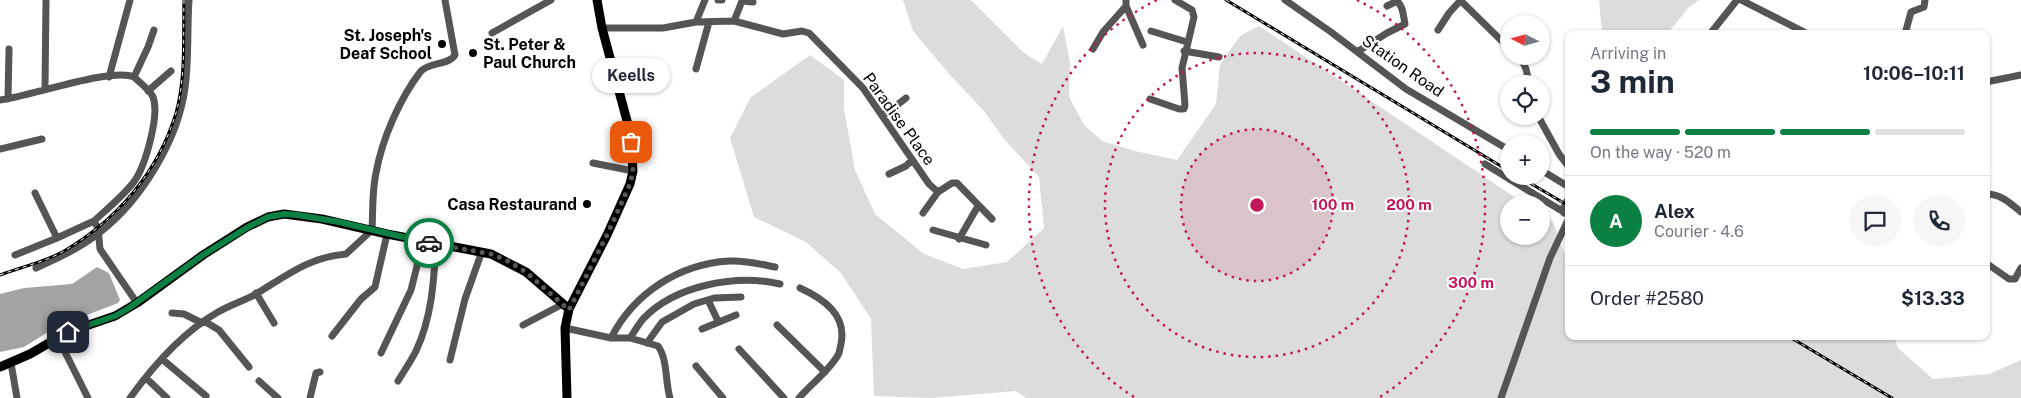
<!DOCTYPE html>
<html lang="en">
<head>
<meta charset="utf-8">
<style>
	body { margin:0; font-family:"Public Sans",sans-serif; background:#f6f6f7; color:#1f2937; height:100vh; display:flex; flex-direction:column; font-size:19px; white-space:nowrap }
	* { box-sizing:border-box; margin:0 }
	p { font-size:16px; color:#747a83 }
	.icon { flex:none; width:28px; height:28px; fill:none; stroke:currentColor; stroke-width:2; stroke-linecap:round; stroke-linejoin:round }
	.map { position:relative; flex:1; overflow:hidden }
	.sheet { position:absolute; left:1565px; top:30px; width:425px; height:310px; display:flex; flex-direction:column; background:#fff; border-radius:10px; box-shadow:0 1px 4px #0004 }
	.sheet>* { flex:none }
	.needle { width:32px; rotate:276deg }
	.fabs { position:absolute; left:1500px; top:15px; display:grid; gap:10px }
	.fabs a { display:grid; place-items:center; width:50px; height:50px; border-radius:50%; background:#fff; box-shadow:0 1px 4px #0004; font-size:25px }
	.pin { position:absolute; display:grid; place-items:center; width:42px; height:42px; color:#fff; margin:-21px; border-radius:10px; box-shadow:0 2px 8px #0006 }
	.courier { position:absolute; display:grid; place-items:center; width:50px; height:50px; margin:-25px; border:4px solid #0b8043; border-radius:50%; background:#fff; color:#222; box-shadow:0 1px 6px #0007 }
	.bubble { position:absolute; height:35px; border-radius:18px; background:#fff; box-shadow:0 1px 4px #0004; font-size:16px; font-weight:700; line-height:35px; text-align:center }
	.overview em { font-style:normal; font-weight:700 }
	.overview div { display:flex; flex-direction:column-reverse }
	.overview { display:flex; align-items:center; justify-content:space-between; height:85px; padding:0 25px }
	h1 { font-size:32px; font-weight:700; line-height:38px }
	.bar { display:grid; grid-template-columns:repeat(4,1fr); gap:8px 5px; align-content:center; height:60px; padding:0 25px }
	.bar i { height:6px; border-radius:4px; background:#e0e1e3 }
	.bar .selected { background:#0b8043 }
	.bar p { grid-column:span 4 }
	.line { display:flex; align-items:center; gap:12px; padding:0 25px; border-top:1px solid #e0e1e3 }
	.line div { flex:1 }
	.round { display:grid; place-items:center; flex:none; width:52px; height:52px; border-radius:26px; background:#f6f6f7 }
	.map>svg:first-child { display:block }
	.green { fill:#dcdcdc }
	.water { fill:#a3a3a3 }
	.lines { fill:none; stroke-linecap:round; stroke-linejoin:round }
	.minor { stroke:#555; stroke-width:7 }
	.major { stroke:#000; stroke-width:9 }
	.rail-casing { stroke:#000; stroke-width:3 }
	.rail { stroke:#fff; stroke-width:1; stroke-dasharray:4; stroke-linecap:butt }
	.done { stroke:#595959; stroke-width:5; stroke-dasharray:0 9 }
	.route { stroke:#0b8043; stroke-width:6 }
	.ring { fill:none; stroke:#c2185b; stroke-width:2.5; stroke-dasharray:2.5 5 }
	.poi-dot { fill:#000; stroke:#fff; stroke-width:2 }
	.labels { text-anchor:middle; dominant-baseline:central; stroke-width:4; stroke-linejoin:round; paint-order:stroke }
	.poi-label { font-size:16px; font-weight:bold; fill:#000; stroke:#fff; text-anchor:end }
	.street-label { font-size:16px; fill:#000; stroke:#fff }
	.centre { fill:#c2185b; stroke:#fff; stroke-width:2.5 }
	.ring-label { font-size:15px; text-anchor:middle; font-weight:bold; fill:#c2185b; stroke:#fff; stroke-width:4; stroke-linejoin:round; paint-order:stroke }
</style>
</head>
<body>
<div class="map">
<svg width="2021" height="398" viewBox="0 0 2021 398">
	<rect width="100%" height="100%" fill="#fff"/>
	<path class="green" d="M903,0h68l53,53 18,11 21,-38 7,36 -1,35 15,28 18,16 33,10 42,9 39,-56 4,-40 20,-28 19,-10 266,178h-16v32h32v-22l12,8 16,44v70h325l4,12 35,31 56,-5 32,-14v38h-995l-10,-7 -84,7 -58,-2 -3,-77 -30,-46 -35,-31 -52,-25 -24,-79 21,-41 59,-42 34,25v29l11,61 20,44 49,40 39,15 44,-7 37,-34 -5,-51 -35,-38 -20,-28 -34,-36 -37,-44z
		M1599,0h100l-10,7 -22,27h-65z"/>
	<path class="water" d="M97,267l12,6 11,27 -2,3 -62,24 -32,20 -24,5v-58l24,-6 48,-4z"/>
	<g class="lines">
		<path class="minor" d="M718,0h4
			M1285,0l46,32 75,57 103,61
			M1460,0l49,48
			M1741,0l67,34
			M1126,6l17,39
			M734,21l8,-20 11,1
			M696,22l9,-22
			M602,28h61l33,-6 38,-1 49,13 19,-3 7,2 54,55 66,96 9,8 14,-9h5l35,36
			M1438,30l11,-17 11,-12
			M1151,31l36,11
			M492,33l59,-33
			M1710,34l27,-34
			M1905,34l6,-22 13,-5 1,-7
			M1093,49l10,-17 23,-26v-6
			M1184,51l35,6
			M1357,52l30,-19 18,-9c-2,-8 -1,-17 -8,-23l-10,5
			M1518,56c8,8 9,16 11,28
			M696,69l13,-47
			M109,77l21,-77
			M134,77l14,-30 6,-17
			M1986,82l35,-7
			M45,89l1,-89
			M148,91l23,-20
			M8,99l1,-50
			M1150,99l29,10h5l1,-4 -3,-37 12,-51 -2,-7 -17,-10
			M0,100c28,-3 111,-33 134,-23 6,6 16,13 19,20 7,18 -8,71 -20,86 -11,14 -26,26 -39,38l4,7 2,21 37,54
			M883,116l23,-18
			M1538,116l21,38 10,13
			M0,149l42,-10
			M593,163l40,8
			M1485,164l77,47
			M1541,170l28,17
			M889,174l17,-8 6,-6
			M35,193l22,45
			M1986,194c15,0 24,9 35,18
			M923,213l15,-21
			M1564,213l-2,-2 7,-14
			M933,230l53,15
			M959,239l19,-33
			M15,255l42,-17 37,-17
			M1986,263l23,16h6l6,-11
			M36,268c22,-10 44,-20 63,-35 42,-32 79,-93 86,-145 4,-29 2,-59 4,-88
			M256,293l18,30
			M708,300l10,21
			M172,313l12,1 18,9
			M204,321l15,9 30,37
			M523,325l40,-21
			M777,325l48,47
			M565,328l46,10h19l28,8c10,14 7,36 12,52
			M702,329l34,-14
			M332,336l29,-37 14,-12 12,-53
			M58,338l30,60
			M611,338c23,-45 68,-74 118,-77 16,-1 31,3 46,6
			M630,338c4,-6 8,-13 13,-19 32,-34 93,-45 137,-35
			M647,343l15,-21 32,-18 20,-6 27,-1
			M739,349l45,49
			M381,353l30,-63 6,-24 3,-25
			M162,359l44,37
			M450,360l15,-61 16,-45
			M11,363l6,35
			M696,366l27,32
			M146,378l21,20
			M259,381l19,17
			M398,381c6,-10 13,-20 18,-30 16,-34 18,-71 20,-107
			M130,398c23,-32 53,-66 88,-86 12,-7 25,-11 38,-18 30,-18 53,-37 90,-40l26,-24c1,-18 0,-39 4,-57 6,-34 24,-75 45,-102 9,-9 28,-6 34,-16l-10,-55
			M310,398l6,-25 4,-1
			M799,398c12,-14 30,-27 39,-43 2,-3 2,-8 3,-11 6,-29 -17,-45 -41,-56
			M1501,398l49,-140 19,-40"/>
		<path class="major" d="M0,367l30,-13 38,-22 47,-16 22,-13 66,-48 44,-28 21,-10 16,-3 38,5 65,15 104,20 35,18 43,37
			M567,398l-2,-70 4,-19 38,-74 23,-51 3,-13 -3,-39 -28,-104 -5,-28"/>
		<defs>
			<path id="rail" d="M1226,0l283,171
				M1518,176l51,30
				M0,275c21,-8 45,-13 64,-24 53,-31 94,-79 112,-138 10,-36 7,-76 8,-113
				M1788,336l104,62"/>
		</defs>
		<use href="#rail" class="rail-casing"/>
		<use href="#rail" class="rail"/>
	</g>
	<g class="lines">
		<path class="done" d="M429,243l62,11 15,6 20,12 43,38 38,-75 23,-51 3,-13 -2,-29"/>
		<path class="route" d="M68,332l47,-16 14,-8 74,-53 45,-28 20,-10 16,-3 14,1 41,7 90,21"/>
	</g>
	<circle cx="1257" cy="205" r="76" fill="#c2185b" fill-opacity=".12"/>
	<g class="ring">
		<circle cx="1257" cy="205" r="76"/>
		<circle cx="1257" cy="205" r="152"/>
		<path d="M1134 397A228 228 0 0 1 1157 0M1357 0A228 228 0 0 1 1380 397"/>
	</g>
	<g class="poi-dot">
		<circle cx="442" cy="44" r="5"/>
		<circle cx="473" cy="53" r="5"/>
		<circle cx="587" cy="204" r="5"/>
	</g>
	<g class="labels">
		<g class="poi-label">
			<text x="432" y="35">St. Joseph's<tspan x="432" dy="18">Deaf School</tspan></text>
			<text x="483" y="44" text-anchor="start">St. Peter &amp;<tspan x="483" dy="18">Paul Church</tspan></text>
			<text x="577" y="204">Casa Restaurand</text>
		</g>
		<g class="street-label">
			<text transform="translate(1403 66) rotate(35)">Station Road</text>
			<text transform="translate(899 119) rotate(54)">Paradise Place</text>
		</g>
	</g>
	<circle cx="1257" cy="205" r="8" class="centre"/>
	<g class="ring-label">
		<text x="1333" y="210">100 m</text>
		<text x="1409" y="210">200 m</text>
		<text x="1471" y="288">300 m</text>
	</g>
</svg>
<div class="fabs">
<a><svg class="needle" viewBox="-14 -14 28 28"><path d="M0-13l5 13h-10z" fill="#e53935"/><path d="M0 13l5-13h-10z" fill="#747a83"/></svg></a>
<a><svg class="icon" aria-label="locate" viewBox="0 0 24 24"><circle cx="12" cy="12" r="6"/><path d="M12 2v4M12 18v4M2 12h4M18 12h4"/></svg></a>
<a>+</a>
<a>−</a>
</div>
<div class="pin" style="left:631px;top:142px;background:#ea580c"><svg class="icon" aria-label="bag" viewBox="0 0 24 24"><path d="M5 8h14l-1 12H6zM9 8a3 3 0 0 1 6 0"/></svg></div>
<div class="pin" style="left:68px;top:332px;background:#1f2937"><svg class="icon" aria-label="home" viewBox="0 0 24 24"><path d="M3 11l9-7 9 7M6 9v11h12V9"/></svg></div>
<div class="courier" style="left:429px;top:243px"><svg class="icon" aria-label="car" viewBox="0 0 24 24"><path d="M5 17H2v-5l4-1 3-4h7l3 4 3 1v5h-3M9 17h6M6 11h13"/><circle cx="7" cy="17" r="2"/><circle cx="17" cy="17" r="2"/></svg></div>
<div class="bubble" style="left:592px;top:58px;width:78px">Keells</div>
<section class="sheet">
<div class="overview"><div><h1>3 min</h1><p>Arriving in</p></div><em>10:06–10:11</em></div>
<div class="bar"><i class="selected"></i><i class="selected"></i><i class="selected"></i><i></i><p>On the way · 520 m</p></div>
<div class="line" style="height:90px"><b class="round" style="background:#0b8043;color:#fff">A</b><div><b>Alex</b><p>Courier · 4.6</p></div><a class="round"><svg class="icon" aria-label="chat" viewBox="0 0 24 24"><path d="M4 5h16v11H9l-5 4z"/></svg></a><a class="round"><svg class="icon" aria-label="phone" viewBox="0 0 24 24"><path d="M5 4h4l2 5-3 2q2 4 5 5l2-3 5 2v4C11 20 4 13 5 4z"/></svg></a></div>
<div class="line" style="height:65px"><div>Order #2580</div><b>$13.33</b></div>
</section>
</div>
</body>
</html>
